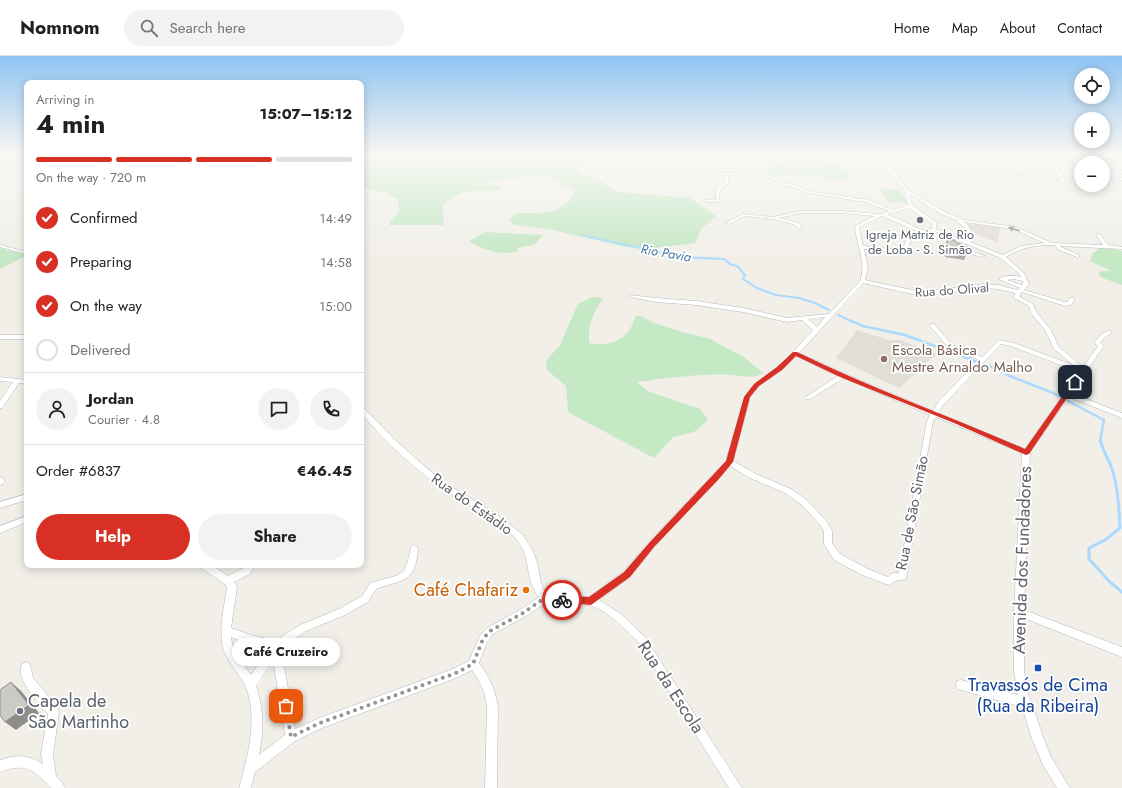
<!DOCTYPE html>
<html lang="en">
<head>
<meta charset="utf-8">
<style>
	body { margin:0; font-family:Jost,sans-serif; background:#f2f2f2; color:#202124; height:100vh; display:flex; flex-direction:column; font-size:15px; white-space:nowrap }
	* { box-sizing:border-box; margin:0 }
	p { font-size:13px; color:#757577 }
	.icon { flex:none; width:22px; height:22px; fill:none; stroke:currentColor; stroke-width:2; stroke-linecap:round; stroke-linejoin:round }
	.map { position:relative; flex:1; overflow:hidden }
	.details { position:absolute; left:24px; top:24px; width:340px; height:488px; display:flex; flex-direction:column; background:#fff; border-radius:8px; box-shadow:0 2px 10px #0003 }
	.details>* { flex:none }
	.tools { position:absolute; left:1074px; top:12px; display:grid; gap:8px }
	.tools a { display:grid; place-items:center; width:36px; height:36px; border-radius:50%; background:#fff; box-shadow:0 2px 10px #0003; font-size:20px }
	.pin { position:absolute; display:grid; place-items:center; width:34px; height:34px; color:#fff; margin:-17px; border-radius:8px; box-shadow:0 2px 6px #0006 }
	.courier { position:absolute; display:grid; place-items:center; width:40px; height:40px; margin:-20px; border:3px solid #d93025; border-radius:50%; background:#fff; color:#222; box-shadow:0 1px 5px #0007 }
	.bubble { position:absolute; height:28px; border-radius:14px; background:#fff; box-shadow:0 2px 10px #0003; font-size:13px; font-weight:700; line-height:28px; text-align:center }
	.overview em { font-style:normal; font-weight:700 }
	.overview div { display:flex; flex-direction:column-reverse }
	.overview { display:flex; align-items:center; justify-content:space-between; height:68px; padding:0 12px }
	h1 { font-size:26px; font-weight:700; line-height:30px }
	.bar { display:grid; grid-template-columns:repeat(4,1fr); gap:6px 4px; align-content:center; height:48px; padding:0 12px }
	.bar i { height:5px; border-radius:3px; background:#e0e0e0 }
	.bar .active { background:#d93025 }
	.bar p { grid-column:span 4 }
	.line { display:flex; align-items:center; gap:10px; padding:0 12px; border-top:1px solid #e0e0e0 }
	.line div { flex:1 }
	.round { display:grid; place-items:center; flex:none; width:42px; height:42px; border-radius:21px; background:#f2f2f2 }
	ol { padding:0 12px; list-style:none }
	li { display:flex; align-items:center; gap:12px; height:44px }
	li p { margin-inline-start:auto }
	li .icon { padding:4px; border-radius:50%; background:#d93025; color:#fff; stroke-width:4 }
	li:last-child { color:#757577 }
	li i { width:22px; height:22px; border:2px solid #e0e0e0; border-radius:50% }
	.cta { display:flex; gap:8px; margin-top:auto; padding:8px 12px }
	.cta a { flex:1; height:46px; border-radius:24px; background:#d93025; color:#fff; font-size:16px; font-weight:700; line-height:46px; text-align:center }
	.cta a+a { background:#f2f2f2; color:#202124 }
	header { display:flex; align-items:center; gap:24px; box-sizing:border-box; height:56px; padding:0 20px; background:#fff; border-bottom:1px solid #e0e0e0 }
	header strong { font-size:19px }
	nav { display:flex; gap:22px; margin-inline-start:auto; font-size:14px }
	.search { width:280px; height:36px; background:#f2f2f2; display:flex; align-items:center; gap:10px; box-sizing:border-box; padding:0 14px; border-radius:22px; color:#757577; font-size:15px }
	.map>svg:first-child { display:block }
	.education { fill:#e1ded6 }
	.green { fill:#c5e8c5 }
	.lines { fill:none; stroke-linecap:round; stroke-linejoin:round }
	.stream-far2 { stroke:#aadaff; stroke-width:2 }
	.stream-far1 { stroke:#aadaff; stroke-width:2.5 }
	.stream { stroke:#aadaff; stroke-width:3 }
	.minor-casing { stroke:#b5b8bc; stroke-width:1 }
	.minor { fill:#fff; fill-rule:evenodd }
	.wall { fill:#afaea9 }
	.shaded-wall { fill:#8f8d8a }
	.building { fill:#cccac5; stroke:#8f8d8a }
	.oneway { fill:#979a9d }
	.route { fill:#d93025 }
	.done { stroke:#929495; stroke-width:4; stroke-dasharray:0 7.2 }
	.worship-dot { fill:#6b7280; stroke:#fff; stroke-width:1.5 }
	.education-dot { fill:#8d6e63; stroke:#fff; stroke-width:1.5 }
	.food-dot { fill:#e8710a; stroke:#fff; stroke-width:1.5 }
	.transit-dot { fill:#1a4fb4; stroke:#fff; stroke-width:1.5 }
	.labels { text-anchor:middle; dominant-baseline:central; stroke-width:3.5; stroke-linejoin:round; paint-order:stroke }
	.far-worship-label { font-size:13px; fill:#5b616d; stroke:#fff }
	.far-water-label { font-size:13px; font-style:italic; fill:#4174aa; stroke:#fff }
	.far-street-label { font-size:13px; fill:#5f6368; stroke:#fff }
	.education-label { font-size:15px; fill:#785e54; stroke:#fff; text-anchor:start }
	.street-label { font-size:15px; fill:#5f6368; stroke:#fff }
	.near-street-label { font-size:18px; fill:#5f6368; stroke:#fff }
	.near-food-label { font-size:18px; fill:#c56008; stroke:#fff; text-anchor:end }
	.near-transit-label { font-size:18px; fill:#164399; stroke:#fff }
	.near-worship-label { font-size:18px; fill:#5b616d; stroke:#fff; text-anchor:start }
</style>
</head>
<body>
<header>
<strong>Nomnom</strong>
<div class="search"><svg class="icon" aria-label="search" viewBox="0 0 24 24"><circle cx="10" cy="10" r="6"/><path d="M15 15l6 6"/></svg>Search here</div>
<nav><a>Home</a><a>Map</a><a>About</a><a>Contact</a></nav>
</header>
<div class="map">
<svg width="1122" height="732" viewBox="0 0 1122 732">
	<rect width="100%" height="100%" fill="#f1efe8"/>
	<path class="education" d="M971,167l30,4 -4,15 -24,-9 -7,-8z
		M857,274l32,10h11l36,14 -37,34 -63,-30z"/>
	<path class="green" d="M0,98h27v14l-27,2z
		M361,98h200l9,4 11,8 -5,5 6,4 10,2 26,15 72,6 26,18 -15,13 -6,14 -40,5 -29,-1 -77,-18 -35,-4 -5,-4 7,-8c25,0 46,3 60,-22l-37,-18c-16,6 -36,5 -53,7l3,4 12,2 -5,5c-24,0 -35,-3 -54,15l2,19h-56l11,-14 -1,-11 -12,-7 -25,-7z
		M777,98h18l44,11 1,3 6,2 4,9 -17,2 -7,-1 -4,-3 -21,-1 -16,-3 -5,2 -12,1 -4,-3 6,-4 3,-5 14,-3v-2z
		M880,132l20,2 8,13 -20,-1z
		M485,176l58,3 -9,10 -18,3 3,3c-18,5 -35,-1 -50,-10z
		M1102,191l20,4v34l-19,-7 -5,-4 3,-3h10l-21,-10 3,-8z
		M0,192l27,7 -27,14z
		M593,241l10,1c-10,16 -15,25 -14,45 14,4 33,-1 41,-14 3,-4 3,-10 7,-14l20,9 32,10 19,4 36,19 19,16c-9,6 -19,3 -30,2 -31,-2 -65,3 -96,7l10,9 53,18 8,11 -14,12 -21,5 -19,21 -86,-46 -2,-26 -19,-16 -1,-9 14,-16 18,-41z"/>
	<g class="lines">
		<path class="stream-far2" d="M581,179l100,22 43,2 6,5 7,2 8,9 -2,4 14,9 19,7 23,3 16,5 14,7
			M838,259l15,7"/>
		<path class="stream-far1" d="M851,265l12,5 42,9 86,32 16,8 44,17 53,28 -4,21"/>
		<path class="stream" d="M1101,384c-1,7 9,21 11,29 6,19 7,39 8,59l-15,12 -16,8v11l20,22 13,11"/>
		<defs>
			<path id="minor" d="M609,98h5l8,5 8,2 41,4 38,7 40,2 12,-7 1,-13h4l-1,13 -12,8 17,6 25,4 14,6 59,9 25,10 15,-5 -3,-14 -15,-20 -37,-8 -23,-9h6l19,7 34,7 -5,-14h4v3l6,15 7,-1 38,-17 3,1 139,13v2l-24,-2 4,5 20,2v2l-19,-2 4,6 -2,1 -94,-10 -1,2 -15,8 -20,-5 2,-1 17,4 13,-7 -6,-14 -22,-2 -35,16 -7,1 12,16 37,22 19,8 52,7 36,16 51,2 -7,-10 2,-1h2l8,11 14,2v2l-62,-3 3,2 16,7v2h-2l-18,-7 -4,-5c-19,0 -34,2 -49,12l18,16 5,11 -5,6 41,12h2l3,-4h4l1,1 -4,6 -6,1 -43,-14 -2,2v3l13,7 4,9 14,17 8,17 24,20 15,-21 -4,-3c4,-5 10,-13 17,-12v2l-7,5 -4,5 4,3 -33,47 51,20v5l-53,-21 -39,55 -6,158 98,37v10l-98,-39v53l4,22 16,46 7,18 19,31h-13l-14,-23 -11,-26 -10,-32 -61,-17 -4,-1 -1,-4 1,-4 4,-1 57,15 -4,-24v-59l8,-159 -86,-36 -3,4 -27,158 -11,2 -6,4 -27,-10 -28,-15 -10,-16v-13l-3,-5 -19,-21 -17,-12 -35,-15 -20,-12 -76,81 -24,30 -31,23 22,14 24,23 97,151h-13l-90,-145c-12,-12 -34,-36 -52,-38 -14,-2 -27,1 -40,-3l-21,14 -33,18 -6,8 -8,21c11,14 16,27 19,44l-1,81h-12l2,-81c-2,-16 -6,-24 -15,-37l-16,8 -134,50 -27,13 -40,31 -4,16h-12c8,-29 17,-61 10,-91 -3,-16 -15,-26 -22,-40 -11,-19 -3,-48 0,-69l-2,-4 -24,-16 -1,-3h11l17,11 16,-8 2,-3h9l-5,9 -16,8 3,5 -6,41 20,7 24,6 25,-16 39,-16 23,-13 8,-13 26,-7 8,-5 4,-11 3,-13 3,-2 3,2 1,2c-3,34 -14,30 -42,40l-8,13 -23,13 -39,16 -25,17 14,81 24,-11 134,-49 16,-8 11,-25 7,-8 33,-18 19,-13c-15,-17 -7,-41 -23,-58 -18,-20 -43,-30 -65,-45 -33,-22 -64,-50 -90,-81v-6h2l32,33 34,30 29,21 38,23 26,20 11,17 4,11 4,21 3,7 3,3 12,3 30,1 35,-26 24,-28 78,-82 19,-65 10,-12 29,-22 29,-32 -11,-10 -15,2 -44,-10 -47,-7 -40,-3 -26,-5v-2l26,3 40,3 47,7 44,10 42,-4 31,-33c7,-19 -4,-36 -5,-55l19,-10 -33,-3h-40l-22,5 20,5 3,5 -2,1 -5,-4 -21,-6 -30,-3 -15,8 -4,-1 18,-9 30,3 28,-6h40l39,3 9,-3 -23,-9 -58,-9 -15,-6 -25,-4 -19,-7 -20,-1 -1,9 -8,5 -1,13h-13l-2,-1 1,-1h11v-12l8,-5 1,-8 -16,-1 -38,-7 -35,-3 -1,1 -24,7 -9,4 2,3 10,2 1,1 -2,1 -11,-2 -4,-5 11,-6 23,-7 -12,-2zM963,103l90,9 8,12 -93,-10zM910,138l31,20 16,6v2l6,4 7,10 -1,2 -3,3 -30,-12v-7l-24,-17zM909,152l23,15v6l-10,1 -35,-16zM882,160l37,16 15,-1 67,27c6,7 16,11 20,19 -7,-2 -16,-2 -23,2l22,9 -3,2 -19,-5 -14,-1 -63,8 -56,-12 3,-13 -4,-18 42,4 7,-18 -4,-1 -7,16 -39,-4 -4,-19zM964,166l49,7 32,14 -24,3 -18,9 -33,-13 3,-2 1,-4 -7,-12zM1014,223l9,2v3l-1,1 -15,-5zM863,227l58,13 63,-8 14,1 17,4 -1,5 15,8 2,7 14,17 9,19 19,16 -59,-22 -14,-3 -2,1 -16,16 -30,-12 -18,-21h-4v2l18,21 31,13 -41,42 -5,9 -78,-33 -56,-25 33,-36 2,-1v-2zM825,261l-8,10 -9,-8zM1001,288l10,2 68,26 -54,77 -87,-36 5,-8zM796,300l42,20 -32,21 -1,1 1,1h4l34,-21 86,37 -3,6 -28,152h-6l-5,4 -20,-8 -28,-15 -8,-11v-12l-5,-9 -19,-21 -17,-12 -35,-15 -23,-13 17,-64 9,-11 29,-22zM231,581l20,8 18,4 -18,26c-8,-12 -19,-22 -20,-38zM273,603l12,76 -26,20c5,-24 5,-46 -3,-69z
				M1049,98h18l55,4v2z
				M1103,114l19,1v2l-19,-1z
				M1103,121l19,1v2l-19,-1z
				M954,187l2,1c-4,3 -11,4 -15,1l2,-1z
				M0,189l27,7v2l-27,-7z
				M956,191h4l25,9 -4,1 -25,-8z
				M0,279h27v4h-27z
				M0,321l27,3v4l-8,-1 -17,25h-2v-7l13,-19 -13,-1z
				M0,421l3,1 2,3 -2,3 -3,1z
				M27,438v6l-27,8v-6z
				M27,460v6l-27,11v-7z
				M26,606l4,2 3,14 25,30 1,4 -6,42 3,22 7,8 2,4h-14c-16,-18 -26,-26 -51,-16v-12c16,-6 29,-5 43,4l-2,-10 7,-40c-9,-12 -33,-34 -26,-50z"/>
		</defs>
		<use href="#minor" class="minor-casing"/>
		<use href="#minor" class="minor"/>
	</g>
	<path class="wall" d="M947,184l10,3 10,10 -3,7 -19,-3 -1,-9z"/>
	<path class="shaded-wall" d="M11,626l10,9 18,22 -23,17 -11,-8z"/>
	<path class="building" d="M947,184h7l3,3 10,3v7l-18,-3z
		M11,626l18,23 -24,17 -5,-7v-25z"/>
	<defs><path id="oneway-solid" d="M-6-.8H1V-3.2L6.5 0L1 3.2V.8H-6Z"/></defs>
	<use class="oneway" href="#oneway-solid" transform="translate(1014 173) rotate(-164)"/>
	<linearGradient id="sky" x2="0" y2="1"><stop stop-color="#8fc3f1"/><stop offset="0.49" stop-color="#f9f8f5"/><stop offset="1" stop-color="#f9f8f5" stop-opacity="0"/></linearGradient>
	<rect width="1122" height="201" fill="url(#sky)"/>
	<path class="route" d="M793,296h4c74,36 152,64 228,97l48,-68 5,1 -49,72 -3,1 -72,-32 -114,-46 -44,-21 -14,14 -23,16 -9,11 -17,65 -15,18 -64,67 -24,30 -39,28 -32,-3 -2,-2 2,-3 3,-1 27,1 35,-25 25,-29 77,-82 18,-64 10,-13 23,-17z"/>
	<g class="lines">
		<path class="done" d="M286,650l5,31 29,-14 136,-50 17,-9 10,-25 7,-8 33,-18 23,-16 16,3"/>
	</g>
	<g class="worship-dot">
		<circle cx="920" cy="164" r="4"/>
		<circle cx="20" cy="655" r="4"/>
	</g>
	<circle class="education-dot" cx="884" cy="303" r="4"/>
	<circle class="food-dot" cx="526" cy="534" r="4"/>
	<rect class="transit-dot" x="1034" y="608" width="8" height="8" rx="2"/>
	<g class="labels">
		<g class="far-worship-label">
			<text x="920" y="178">Igreja Matriz de Rio<tspan x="920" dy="15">de Loba - S. Simão</tspan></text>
		</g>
		<g class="far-water-label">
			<text transform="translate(666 197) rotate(10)">Rio Pavia</text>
		</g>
		<g class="far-street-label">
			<text transform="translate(952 234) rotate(-4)">Rua do Olival</text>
		</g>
		<g class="education-label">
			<text x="892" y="294">Escola Básica<tspan x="892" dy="17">Mestre Arnaldo Malho</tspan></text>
		</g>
		<g class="street-label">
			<text transform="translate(472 448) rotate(35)">Rua do Estádio</text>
			<text transform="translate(912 457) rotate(-79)">Rua de São Simão</text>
		</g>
		<g class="near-street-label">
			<text transform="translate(1022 504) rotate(-88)">Avenida dos Fundadores</text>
			<text transform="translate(671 631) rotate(57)">Rua da Escola</text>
		</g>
		<g class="near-food-label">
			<text x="518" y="534">Café Chafariz</text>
		</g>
		<g class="near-transit-label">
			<text x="1038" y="629">Travassós de Cima<tspan x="1038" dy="21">(Rua da Ribeira)</tspan></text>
		</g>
		<g class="near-worship-label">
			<text x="28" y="645">Capela de<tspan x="28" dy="21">São Martinho</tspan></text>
		</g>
	</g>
</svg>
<div class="tools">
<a><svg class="icon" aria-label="locate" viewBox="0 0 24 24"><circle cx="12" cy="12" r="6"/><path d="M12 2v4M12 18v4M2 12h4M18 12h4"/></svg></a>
<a>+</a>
<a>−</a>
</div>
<div class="pin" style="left:286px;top:650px;background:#ea580c"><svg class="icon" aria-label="bag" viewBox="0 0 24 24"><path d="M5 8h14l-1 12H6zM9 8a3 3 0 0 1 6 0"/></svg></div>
<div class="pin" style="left:1075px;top:326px;background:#1f2937"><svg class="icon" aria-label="home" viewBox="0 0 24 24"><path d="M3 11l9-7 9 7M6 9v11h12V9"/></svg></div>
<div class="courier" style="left:562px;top:544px"><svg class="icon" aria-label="bike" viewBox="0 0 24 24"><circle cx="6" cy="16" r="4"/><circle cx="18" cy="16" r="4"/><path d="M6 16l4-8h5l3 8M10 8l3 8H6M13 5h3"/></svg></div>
<div class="bubble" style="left:232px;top:582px;width:108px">Café Cruzeiro</div>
<section class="details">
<div class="overview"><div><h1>4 min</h1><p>Arriving in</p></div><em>15:07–15:12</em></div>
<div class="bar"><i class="active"></i><i class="active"></i><i class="active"></i><i></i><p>On the way · 720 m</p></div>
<ol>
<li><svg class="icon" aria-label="check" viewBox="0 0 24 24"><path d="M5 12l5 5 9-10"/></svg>Confirmed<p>14:49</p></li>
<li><svg class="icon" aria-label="check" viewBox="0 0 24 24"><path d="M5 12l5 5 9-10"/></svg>Preparing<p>14:58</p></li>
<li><svg class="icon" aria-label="check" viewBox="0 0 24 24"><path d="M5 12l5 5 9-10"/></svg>On the way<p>15:00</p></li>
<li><i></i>Delivered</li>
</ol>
<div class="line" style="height:72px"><a class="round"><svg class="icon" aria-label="person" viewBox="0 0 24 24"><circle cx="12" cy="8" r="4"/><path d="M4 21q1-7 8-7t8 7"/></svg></a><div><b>Jordan</b><p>Courier · 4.8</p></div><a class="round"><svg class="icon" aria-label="chat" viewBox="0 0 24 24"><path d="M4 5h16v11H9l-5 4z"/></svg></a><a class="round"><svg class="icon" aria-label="phone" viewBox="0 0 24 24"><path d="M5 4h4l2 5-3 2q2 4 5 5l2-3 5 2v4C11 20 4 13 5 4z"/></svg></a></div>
<div class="line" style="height:52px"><div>Order #6837</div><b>€46.45</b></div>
<div class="cta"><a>Help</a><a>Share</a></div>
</section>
</div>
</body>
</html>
